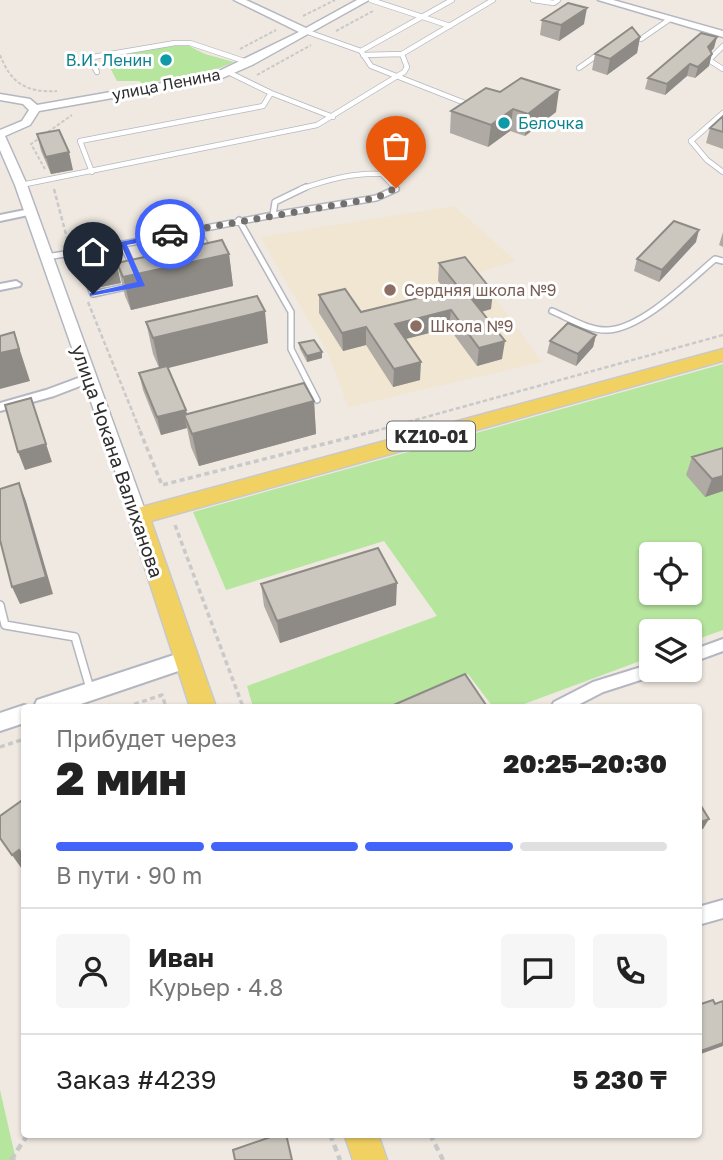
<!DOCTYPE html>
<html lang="ru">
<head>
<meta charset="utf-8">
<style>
	body { margin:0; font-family:"Golos Text",sans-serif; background:#f6f6f6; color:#222; height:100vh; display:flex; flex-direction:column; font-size:26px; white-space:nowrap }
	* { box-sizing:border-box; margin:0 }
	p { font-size:23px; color:#767676 }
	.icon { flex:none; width:38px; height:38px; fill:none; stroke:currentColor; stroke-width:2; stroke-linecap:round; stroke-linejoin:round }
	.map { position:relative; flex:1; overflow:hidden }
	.sheet { position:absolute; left:21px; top:704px; width:681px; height:434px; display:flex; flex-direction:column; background:#fff; border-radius:7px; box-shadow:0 2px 5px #0004 }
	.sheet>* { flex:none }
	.fabs { position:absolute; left:639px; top:542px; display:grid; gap:14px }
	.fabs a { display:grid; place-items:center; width:63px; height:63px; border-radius:7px; background:#fff; box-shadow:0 2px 5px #0004; font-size:35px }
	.pin { position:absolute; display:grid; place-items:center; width:60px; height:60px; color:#fff; margin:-72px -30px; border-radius:50% 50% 50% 0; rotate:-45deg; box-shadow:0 0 7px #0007 }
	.pin .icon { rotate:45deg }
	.courier { position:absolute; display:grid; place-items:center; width:70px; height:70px; margin:-35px; border:5px solid #4264fb; border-radius:50%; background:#fff; color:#222; box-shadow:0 2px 9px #0007 }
	.head em { font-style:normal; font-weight:800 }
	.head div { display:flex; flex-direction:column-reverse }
	.head { display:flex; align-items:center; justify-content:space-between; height:119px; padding:0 35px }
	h1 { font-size:46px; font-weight:800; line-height:52px }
	.bar { display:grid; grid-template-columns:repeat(4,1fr); gap:10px 7px; align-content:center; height:84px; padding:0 35px }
	.bar i { height:9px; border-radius:5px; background:#e0e0e0 }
	.bar .current { background:#4264fb }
	.bar p { grid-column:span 4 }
	.line { display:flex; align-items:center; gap:18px; padding:0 35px; border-top:2px solid #e0e0e0 }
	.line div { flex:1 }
	.round { display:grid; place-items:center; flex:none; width:74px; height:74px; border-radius:7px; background:#f6f6f6 }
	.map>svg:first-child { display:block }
	.education { fill:#f0e6d1 }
	.green { fill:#b6e59e; fill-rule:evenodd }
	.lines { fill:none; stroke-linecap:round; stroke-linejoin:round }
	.service-far2-casing { stroke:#b4b7c1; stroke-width:6 }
	.service-far1-casing { stroke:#b4b7c1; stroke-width:8 }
	.service-casing { stroke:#b4b7c1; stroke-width:10 }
	.minor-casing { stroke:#b4b7c1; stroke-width:4 }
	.tertiary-casing { stroke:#b4b7c1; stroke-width:3 }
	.secondary-casing { stroke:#b4b7c1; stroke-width:4 }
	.primary-casing { stroke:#c9c9c9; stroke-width:3 }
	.path-far3 { stroke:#c9c9c9; stroke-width:2; stroke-dasharray:3.5 2; stroke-linecap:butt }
	.path-far2 { stroke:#c9c9c9; stroke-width:2.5; stroke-dasharray:4.5 2.5; stroke-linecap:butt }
	.path-far1 { stroke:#c9c9c9; stroke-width:3.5; stroke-dasharray:5 3.5; stroke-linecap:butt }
	.path { stroke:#c9c9c9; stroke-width:4.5; stroke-dasharray:7 4.5; stroke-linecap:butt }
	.service-far2 { stroke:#fff; stroke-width:4.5 }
	.service-far1 { stroke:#fff; stroke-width:5 }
	.service { stroke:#fff; stroke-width:7 }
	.minor { fill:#fff; fill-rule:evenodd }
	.tertiary { fill:#fff; fill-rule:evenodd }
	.secondary { fill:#fff; fill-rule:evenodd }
	.primary { fill:#f2d163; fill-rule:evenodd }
	.wall { fill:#afaba4 }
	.shaded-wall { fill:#8e8b86 }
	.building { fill:#cbc7bf; stroke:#8e8b86; stroke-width:2 }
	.route { fill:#4264fb }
	.done { stroke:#726f6d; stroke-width:7; stroke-dasharray:0 12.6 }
	.culture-dot { fill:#0f9aa8; stroke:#fff; stroke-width:2.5 }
	.education-dot { fill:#8d6e63; stroke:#fff; stroke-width:2.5 }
	.labels { text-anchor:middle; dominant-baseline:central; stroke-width:6; stroke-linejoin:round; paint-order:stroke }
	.far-culture-label { font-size:16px; fill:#0d838f; stroke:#fff; text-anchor:end }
	.far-street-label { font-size:16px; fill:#2e2e2e; stroke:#fff }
	.far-education-label { font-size:16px; fill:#785e54; stroke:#fff; text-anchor:start }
	.shield { fill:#fff; stroke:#6d6d6d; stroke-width:2 }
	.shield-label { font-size:18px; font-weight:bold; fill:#2e2e2e }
	.street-label { font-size:19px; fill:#2e2e2e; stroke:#fff }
</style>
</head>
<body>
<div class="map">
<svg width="723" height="1160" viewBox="0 0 723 1160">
	<rect width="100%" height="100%" fill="#efe9e1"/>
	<path class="education" d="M454,206l62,55 -39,12 65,89 -194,45 -20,-54 -68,-116z"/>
	<path class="green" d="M179,41l26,13 29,8 -19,8 -72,14 -4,-3h-22l-13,-25z
		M723,364v266l-33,12v-10h-39v25l-135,50h-23l-25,-33 -68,33h-147l-6,-21 190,-70 -53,-75 -158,49 -33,-78zM651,555h39v38h-39z
		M0,1090l16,70h-16z"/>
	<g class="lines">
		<defs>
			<path id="service-far2" d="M371,0l79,26
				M533,0l21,3 4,-3
				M305,31l56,20 10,15 99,39
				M631,38l10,1 29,-20
				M723,46l-14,14 14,9
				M361,51l91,-51
				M363,55l39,-1 91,-54
				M579,68l21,-15
				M97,72l-7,-13 3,-2 82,-14h15l57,19
				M271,93l62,24
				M723,113l-32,28 16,19 16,12
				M92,172l-12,-31 183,-35 8,-13 -43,-21
				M21,185l296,-60 87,-53 3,-5 -5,-13
				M301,189c26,-9 54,-17 81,-15l14,15"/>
			<path id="service-far1" d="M273,215l2,-13 31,-15
				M273,215l103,-17 20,-9 -2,-2
				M239,220l52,92v37l26,51
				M196,229l14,23
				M122,244l12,24
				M103,248l170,-33
				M77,253l16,41 37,-8
				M46,257l45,-7
				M552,311c17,7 37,20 56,19 35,-2 81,-49 107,-71l8,2"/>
			<path id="service" d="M0,605l5,20 70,12 16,55"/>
			<path id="minor" d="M30,209l3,1v4l-33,7v-6z
				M16,281l5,3 -1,2 -20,4v-6z
				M89,374l4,1v6l-39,15 -54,15v-8l46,-13z
				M723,639v12l-33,12v-12z
				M651,664v6h7l-2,5 -53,17 -29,15h-23l3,-5 39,-20z
				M723,900v18l-25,7v-18z"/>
			<path id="tertiary" d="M234,0h12l60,28 51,-28h12l-117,65 -32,14 -181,32 -9,14 -25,11 22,49 120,331 -8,6 -8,-6 -116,-331 -15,-35v-20l22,-9 7,-11 -6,-6 -23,-4v-6l30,5 7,6 176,-31 86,-42z
				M598,0h15l110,31v6z"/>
			<path id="secondary" d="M186,651l7,3 3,6 -3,6 -121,41h-38l3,-7z
				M24,705l7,2h-7v16l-24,8v-18z"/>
			<path id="primary" d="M723,349v12l-572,160 65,186h-26l-62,-191 3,-6z
				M344,1134h34l9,26h-34z"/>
		</defs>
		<use href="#service-far2" class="service-far2-casing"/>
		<use href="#service-far1" class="service-far1-casing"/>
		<use href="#service" class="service-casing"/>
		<use href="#minor" class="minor-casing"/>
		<use href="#tertiary" class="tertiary-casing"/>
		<use href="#secondary" class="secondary-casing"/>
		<use href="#primary" class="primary-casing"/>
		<path class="path-far3" d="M303,16l32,-16
			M336,31l37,-20
			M240,49l36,-19
			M0,55c11,28 26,38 57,36
			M257,75l54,-30
			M45,169l-14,-25 41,-29"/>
		<path class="path-far2" d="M54,189l14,53
			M88,302l53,131
			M368,433l355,-98"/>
		<path class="path-far1" d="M140,431l22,54 213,-54
			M175,525l68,182
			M126,707l36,-12 4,12
			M0,747l24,-8"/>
		<path class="path" d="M330,1134l10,26
			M430,1134l13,26
			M11,1160l17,-26"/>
		<use href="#service-far2" class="service-far2"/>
		<use href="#service-far1" class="service-far1"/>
		<use href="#service" class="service"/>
		<use href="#minor" class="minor"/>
		<use href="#tertiary" class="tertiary"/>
		<use href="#secondary" class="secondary"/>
		<use href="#primary" class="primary"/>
	</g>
	<path class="wall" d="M542,20l42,4 -25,17 -19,-6z
		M640,37l-3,16 -30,22 -15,-5 3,-16z
		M714,48l-4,4 -1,14 -14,12 -8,-2 -22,19 -20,-6 3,-11z
		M500,92l56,20 -31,24 -15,-5 -22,16 -38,-14 1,-22z
		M723,116v33l-17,-6 4,-15z
		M37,134l36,36 -22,4 -10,-23z
		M723,232v15l-4,-2z
		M79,239l42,44 -25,5 -12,-31z
		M696,242l-37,40 -25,-11 3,-12z
		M229,254l4,32 -102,24 -6,-14 -8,-33z
		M439,263l52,46 -9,3 20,47 -25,7 -28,-38 -44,11 15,41 -27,7 -27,-42 -23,6 -24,-38v-18l42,17 85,-21 -8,-10z
		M146,322l122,21 -100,25 19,46 127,-13 2,33 -117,32 -8,-19 -4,-19 -26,7 -18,-45 -4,-17 20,-5 -6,-14z
		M596,335l-3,12 -17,19 -29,-13 3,-12z
		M299,343l23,9v6l-15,4 -7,-13z
		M692,457l31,34 -18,6 -19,-22z
		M261,584l135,21 -116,38 -16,-37z"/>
	<path class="shaded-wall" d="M587,8l-3,16 -25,17 2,-16z
		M640,37l-3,16 -30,22 3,-16z
		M717,37l-3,11 -9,10 3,-11z
		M712,54l-3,12 -14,12 3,-11z
		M690,64l-3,12 -22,19 2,-11z
		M559,90l-3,22 -31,24 3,-22z
		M513,109l-3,22 -22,16 3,-22z
		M69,152l4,18 -22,4 -5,-17z
		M699,230l-3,12 -37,40 3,-12z
		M229,254l4,32 -102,24 -8,-33z
		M117,265l4,18 -25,5 -4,-18z
		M493,292l-2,17 -22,6 1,-18z
		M451,310l-2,18 -55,14 1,-18z
		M265,311l3,32 -108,27 -7,-32z
		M366,327v18l-23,6 -1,-18z
		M14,332l16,49 -30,8v-36z
		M596,335l-3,12 -17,19 2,-12z
		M505,341l-3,18 -25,7 2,-18z
		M322,352v6l-15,4v-6z
		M421,362l-1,18 -27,7 1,-18z
		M31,398l21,64 -27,8 -7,-18z
		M314,401l2,33 -117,32 -7,-32z
		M186,410l4,17 -6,-12 3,13 -26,7 -4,-18z
		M723,476v15l-18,6 7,-18z
		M19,483l7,18 27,93 -33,10 -8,-17z
		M397,583l-1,22 -116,38 -3,-22z
		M709,819l-6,10 -5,1v-7z
		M19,850l5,7v15l-12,-17z
		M723,1043v3l-25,9v-3z"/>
	<path class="building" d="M568,3l19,5 -26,17 -19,-5z
		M632,27l8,10 -30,22 -15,-5z
		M701,33l16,4 -9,10 4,7 -14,13 -8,-3 -23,20 -19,-6z
		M521,78l38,12 -31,24 -15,-5 -22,16 -40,-14 35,-23 14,4z
		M723,116v16l-13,-4z
		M59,130l10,22 -23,5 -9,-23z
		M674,221l25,9 -37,40 -25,-11z
		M104,234l13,31 -25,5 -13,-31z
		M222,240l7,14 -106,23 -6,-14z
		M465,257l28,35 -23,5 35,44 -26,7 -28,-38 -56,14 26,38 -27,7 -28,-42 -24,6 -23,-38 26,-6 16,23 98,-24 -20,-25z
		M257,296l8,15 -112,27 -7,-16z
		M568,323l28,12 -18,19 -28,-13z
		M14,332l5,17 -19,4v-17z
		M314,340l8,12 -15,4 -8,-13z
		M167,366l19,44 -29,7 -18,-44z
		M304,383l10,18 -122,33 -8,-19z
		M31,398l15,46 -28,8 -13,-47z
		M723,448v28l-11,3 -20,-22z
		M19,483l27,94 -34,10 -12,-47v-51z
		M378,548l19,35 -120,38 -16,-37z
		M465,674l21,31 -3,2h-94z
		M24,799v58l-5,-7 -7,5 -12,-17v-22z
		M698,801l11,18 -11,4z
		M713,1000l2,4 8,-3v42l-25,9v-47z
		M279,1134h7l6,26h-57l-2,-10z"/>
	<path class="route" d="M170,232l3,4 -46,9 18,41 -55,10v-3l47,-11 -17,-40z"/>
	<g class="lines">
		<path class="done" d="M170,234l206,-36 20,-10"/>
	</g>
	<g class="culture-dot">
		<circle cx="166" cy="60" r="7"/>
		<circle cx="504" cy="123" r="7"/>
	</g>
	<g class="education-dot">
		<circle cx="390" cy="290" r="7"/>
		<circle cx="416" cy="326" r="7"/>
	</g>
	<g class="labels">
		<g class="far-culture-label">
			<text x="152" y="60">В.И. Ленин</text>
			<text x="518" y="123" text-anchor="start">Белочка</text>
		</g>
		<g class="far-street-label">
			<text transform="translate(166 84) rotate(-11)">улица Ленина</text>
		</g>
		<g class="far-education-label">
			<text x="404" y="290">Сердняя школа №9</text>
			<text x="430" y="326">Школа №9</text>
		</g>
		<rect class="shield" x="387" y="421.5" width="88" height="29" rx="5"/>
		<g class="shield-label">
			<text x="431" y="436">KZ10-01</text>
		</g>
		<g class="street-label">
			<text transform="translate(118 461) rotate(71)">улица Чокана Валиханова</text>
		</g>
	</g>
</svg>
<div class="fabs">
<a><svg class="icon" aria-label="locate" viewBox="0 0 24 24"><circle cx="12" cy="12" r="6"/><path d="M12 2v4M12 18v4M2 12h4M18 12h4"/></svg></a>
<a><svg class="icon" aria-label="layers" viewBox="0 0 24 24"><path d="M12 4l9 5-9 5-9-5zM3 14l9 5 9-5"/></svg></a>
</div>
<div class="pin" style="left:396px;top:188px;background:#ea580c"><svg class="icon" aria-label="bag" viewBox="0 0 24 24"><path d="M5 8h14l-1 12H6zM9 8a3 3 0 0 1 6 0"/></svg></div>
<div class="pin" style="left:93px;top:294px;background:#1f2937"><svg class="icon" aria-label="home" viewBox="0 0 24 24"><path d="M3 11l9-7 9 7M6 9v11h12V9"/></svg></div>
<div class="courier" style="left:170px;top:234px"><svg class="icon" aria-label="car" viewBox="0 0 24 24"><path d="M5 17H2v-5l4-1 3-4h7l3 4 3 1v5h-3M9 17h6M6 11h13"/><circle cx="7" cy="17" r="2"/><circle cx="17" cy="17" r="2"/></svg></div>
<section class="sheet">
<div class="head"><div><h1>2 мин</h1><p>Прибудет через</p></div><em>20:25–20:30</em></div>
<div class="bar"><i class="current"></i><i class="current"></i><i class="current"></i><i></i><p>В пути · 90 m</p></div>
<div class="line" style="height:126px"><a class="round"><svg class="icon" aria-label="person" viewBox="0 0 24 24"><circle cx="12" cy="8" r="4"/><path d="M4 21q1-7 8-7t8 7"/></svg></a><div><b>Иван</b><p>Курьер · 4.8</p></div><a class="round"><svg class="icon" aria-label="chat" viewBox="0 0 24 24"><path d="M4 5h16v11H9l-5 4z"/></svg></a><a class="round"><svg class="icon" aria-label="phone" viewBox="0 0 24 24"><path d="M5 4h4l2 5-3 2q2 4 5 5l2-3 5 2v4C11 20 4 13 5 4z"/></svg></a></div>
<div class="line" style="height:91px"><div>Заказ #4239</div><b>5 230 ₸</b></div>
</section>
</div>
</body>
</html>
